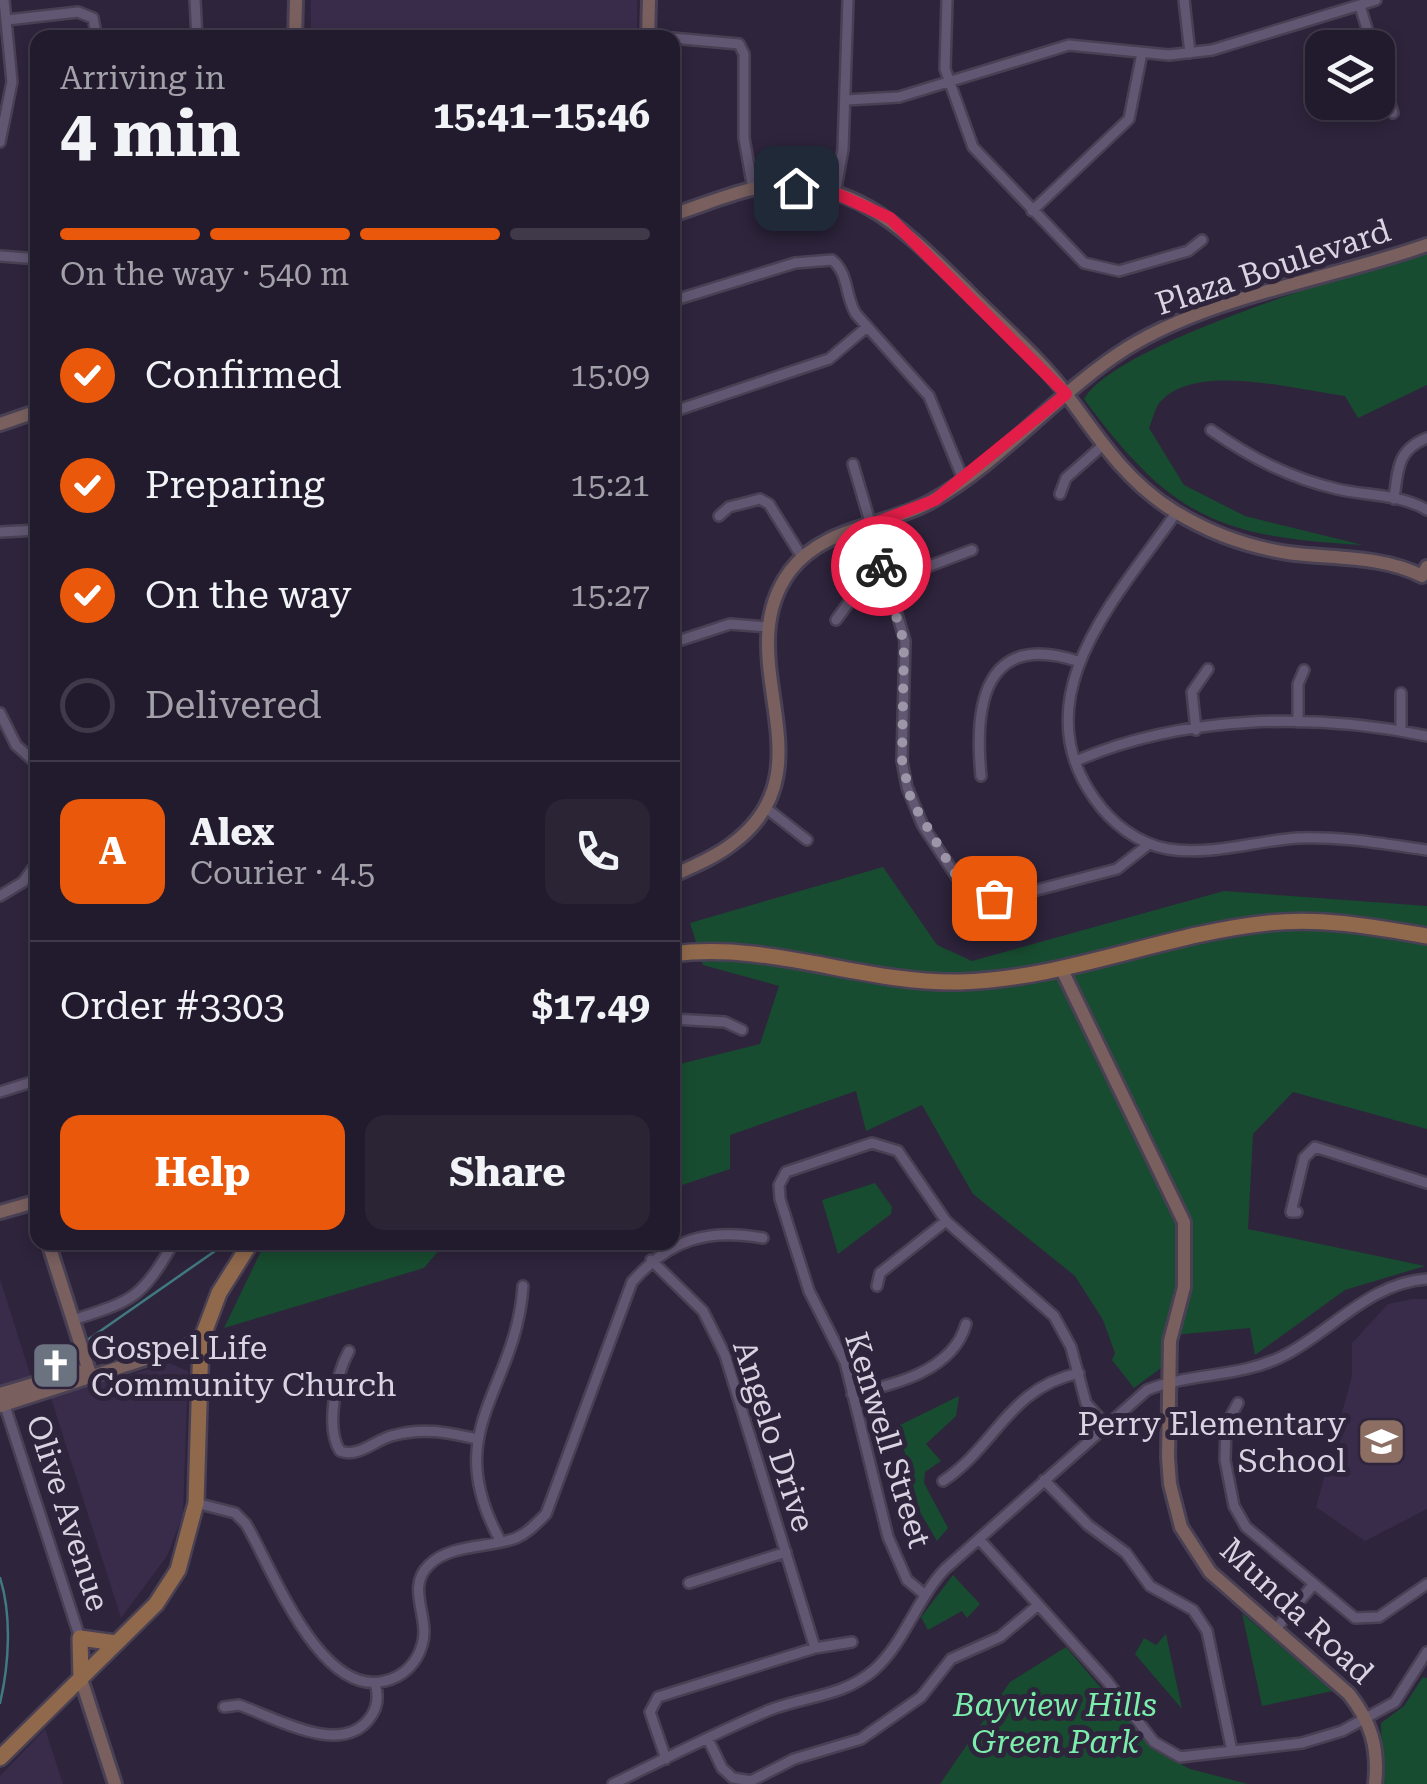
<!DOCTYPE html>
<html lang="en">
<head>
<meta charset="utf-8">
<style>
	body { margin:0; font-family:"Roboto Serif",serif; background:#2a2435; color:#f1f3f6; height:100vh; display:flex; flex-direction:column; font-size:38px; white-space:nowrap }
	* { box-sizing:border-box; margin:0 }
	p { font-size:32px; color:#a2a1aa }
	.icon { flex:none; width:55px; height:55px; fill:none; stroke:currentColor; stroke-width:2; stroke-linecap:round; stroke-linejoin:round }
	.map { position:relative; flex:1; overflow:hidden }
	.details { position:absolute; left:30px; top:30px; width:650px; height:1220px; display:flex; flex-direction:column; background:#221b2d; border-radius:20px; box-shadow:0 5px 15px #0003,0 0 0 2px #3f3949 }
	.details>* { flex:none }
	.fabs { position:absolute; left:1305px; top:30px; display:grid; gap:20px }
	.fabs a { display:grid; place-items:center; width:90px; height:90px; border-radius:20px; background:#221b2d; box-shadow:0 5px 15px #0003,0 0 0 2px #3f3949; font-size:50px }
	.pin { position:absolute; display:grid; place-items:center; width:85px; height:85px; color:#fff; margin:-42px; border-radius:20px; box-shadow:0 5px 15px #0006 }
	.courier { position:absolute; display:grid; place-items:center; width:100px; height:100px; margin:-50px; border:8px solid #e11d48; border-radius:50%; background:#fff; color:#222; box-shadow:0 2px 12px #0007 }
	.headline em { font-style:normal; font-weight:700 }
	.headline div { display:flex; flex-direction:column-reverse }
	.headline { display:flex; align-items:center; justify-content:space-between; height:170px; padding:0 30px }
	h1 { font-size:65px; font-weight:700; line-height:75px }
	.bar { display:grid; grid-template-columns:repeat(4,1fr); gap:15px 10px; align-content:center; height:120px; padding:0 30px }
	.bar i { height:12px; border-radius:8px; background:#3f3949 }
	.bar .on { background:#ea580c }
	.bar p { grid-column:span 4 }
	.line { display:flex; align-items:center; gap:25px; padding:0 30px; border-top:2px solid #3f3949 }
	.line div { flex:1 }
	.round { display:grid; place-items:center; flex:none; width:105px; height:105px; border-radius:20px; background:#2a2435 }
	ol { padding:0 30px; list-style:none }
	li { display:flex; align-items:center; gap:30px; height:110px }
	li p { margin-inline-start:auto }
	li .icon { padding:10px; border-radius:50%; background:#ea580c; color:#fff; stroke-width:4 }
	li:last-child { color:#a2a1aa }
	li i { width:55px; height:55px; border:5px solid #3f3949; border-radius:50% }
	.action { display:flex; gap:20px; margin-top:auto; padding:20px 30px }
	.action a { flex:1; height:115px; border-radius:20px; background:#ea580c; color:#fff; font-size:40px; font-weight:700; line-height:115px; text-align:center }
	.action a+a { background:#2a2435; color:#f1f3f6 }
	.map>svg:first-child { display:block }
	.built { fill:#392c4a }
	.green { fill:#184c30 }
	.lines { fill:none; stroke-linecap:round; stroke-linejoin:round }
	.stream { stroke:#417981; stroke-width:2.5 }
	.street-casing { stroke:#494054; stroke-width:14 }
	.secondary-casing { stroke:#494054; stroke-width:18 }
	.primary-casing { stroke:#494054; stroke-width:20 }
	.street { stroke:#625772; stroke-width:9 }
	.secondary { stroke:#79605f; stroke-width:12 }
	.primary { stroke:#90694c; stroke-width:15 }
	.done { stroke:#9d96a8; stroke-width:10; stroke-dasharray:0 18 }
	.route { stroke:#e11d48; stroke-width:12 }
	.labels { text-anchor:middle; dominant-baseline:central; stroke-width:10; stroke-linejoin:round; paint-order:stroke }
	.street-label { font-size:32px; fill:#d9d3e2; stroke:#2e243c }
	.poi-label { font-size:32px; fill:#d9d3e2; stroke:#2e243c; text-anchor:start }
	.park-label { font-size:32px; font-style:italic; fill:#7aeeaa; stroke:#2e243c }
</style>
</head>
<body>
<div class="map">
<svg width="1427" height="1784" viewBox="0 0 1427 1784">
	<rect width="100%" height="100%" fill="#2e243c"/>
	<path class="built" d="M311,0h326v28h-54l-1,10 -271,-1z
		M0,1279l32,101 -32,9z
		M1412,1299h15v210l-62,32 -49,-34 36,-131v-33l36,-39z
		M169,1363l19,8 -5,144 -16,41 -46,62 -70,-220z
		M45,1729l18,55h-63v-8z"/>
	<path class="green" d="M1427,249v136l-69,33 -13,-22c-49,-6 -146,-34 -183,4 -7,6 -9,19 -13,28l35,57 61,31 118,29c-145,-8 -192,-28 -279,-146 34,-57 273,-125 343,-150z
		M883,867l54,78 35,16 252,-70 203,15v223l-134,-37 -40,42 -5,95 177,37 -80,24 -90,65 -5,-27 -87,8 -2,32 -27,20 -22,-28 3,-7 -12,-33 -28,-44 -102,-82 -51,-89 -56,26 -10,-40 -126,44v34l-57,19 -1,-122 88,-22 19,-58 -76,-21 -13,-42z
		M875,1183l17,24 -1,7 -53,40 -16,-54z
		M265,1243v-1l180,1 -21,25 -200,60z
		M959,1396l-3,20 -30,28 15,17 -16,11 -1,11 24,45 -11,13 -17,-29 -22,-86z
		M953,1575l27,29 -13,14 -5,-7 -34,19 -7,-13z
		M1242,1613l91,78 -71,15z
		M1166,1634l16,75 -47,-55 9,-16 12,7z
		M1066,1647l88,103 36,19 58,15h-308l70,-102z
		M1423,1677l4,1v106h-45l-1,-61 23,-17z"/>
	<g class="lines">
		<path class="stream" d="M86,1341l142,-99
			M0,1578c12,37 9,87 0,125"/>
		<defs>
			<path id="street" d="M195,0l2,38
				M947,0l-2,69 28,78 111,116 35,8 69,-20 14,-11
				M1184,0l6,53
				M1360,6l13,42
				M7,20l71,-8 15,6 4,20
				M672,38l67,6 5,10v84l9,51
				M1378,63l15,50
				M846,100l53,-3 170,-52 100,10 43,-5 164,-50
				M0,142l12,-60 -8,-82
				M835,193l8,-44 5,-149
				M1032,211l97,-92 13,-66
				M0,256l38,3
				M672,301l123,-38 37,-3c17,13 13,37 24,54l73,82 34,83
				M672,412l157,-53 38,-32
				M1211,430c40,28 79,48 126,59 29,7 64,5 90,21
				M853,464l52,177 -3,120 5,26 16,39 39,59 25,12h23l107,-28 32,-25
				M1060,494l6,-16 36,-32
				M1394,499c4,-30 3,-49 33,-61
				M1176,513c-57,82 -155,182 -82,285 17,25 44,46 74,51 42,7 87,-8 129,-11 44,-2 87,6 130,12
				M719,516l10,-9 31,-8 9,5 33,53
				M0,532l38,-2
				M836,620l19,-26 117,-44
				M672,643l58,-19 38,3
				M1401,693v37
				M0,713l16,32 22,20
				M1298,722v-38l6,-14
				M1196,730l-4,-38 16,-23
				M1076,761c106,-46 239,-49 351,-25
				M981,776c-7,-71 3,-145 96,-115
				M766,808l41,32
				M0,896l23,-14 15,-21
				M672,1019l53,3 17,8
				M0,1092l38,-12
				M1297,1212h-6l13,-54 11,-11 112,36
				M651,1260l52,51 22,44 90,293
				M877,1286l3,-13 66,-52
				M73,1320c61,-20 68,-21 101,-78
				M349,1351c-13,23 -24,77 -9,100 18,7 34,-10 51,-15 31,-9 55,-4 86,3
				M852,1394c42,-9 101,-23 114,-70
				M4,1403l76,235
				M1238,1403l-12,22 -1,35 9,46 12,21 109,91 24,-1 48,-33
				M1044,1480l44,45 38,28 24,33 43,24 14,21 25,120
				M943,1481c54,-36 65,-93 136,-108
				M196,1503l39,10 11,11c26,44 74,174 139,157 18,-4 32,-18 37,-36 9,-27 -17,-57 7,-80 20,-21 61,-17 87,-27 12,-5 21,-15 30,-24l86,-232c38,-43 76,-54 131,-44
				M979,1539l128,142 47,61 26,15 122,-14 40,-12 53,-29 32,-50
				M501,1542c-63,-113 15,-150 22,-256
				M689,1583l97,-31
				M924,1594l-17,-14 -19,-43 -43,-175 -36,-71 -29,-92 -1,-14 7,-13 86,-29 26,8 48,70 108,95 17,31 15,56 19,21
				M1275,1630l38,-45
				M224,1707l15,-2c35,12 101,52 130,14 9,-11 10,-23 6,-36
				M708,1739l14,29 11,10 18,3 43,-22 67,-20 60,-42 30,-38 49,-22 37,-31
				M666,1759l-16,-47 8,-15 157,-49 37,-6
				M613,1784c51,-25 102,-51 154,-73 37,-15 76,-14 107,-41 31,-28 42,-70 71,-101l202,-179c45,-18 92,-12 136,-34 49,-25 86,-73 144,-77"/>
			<path id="secondary" d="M295,38l1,-38
				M648,38l1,-38
				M672,215c26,-8 53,-20 80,-26 97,-19 153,41 215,102 33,34 72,66 100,104 32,44 60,87 107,116 34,21 75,36 114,42 44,6 93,2 134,23l5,-9
				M0,424l38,-13
				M672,876c21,-10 42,-18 60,-32 103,-76 -7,-185 58,-273 34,-45 94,-44 140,-69 72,-40 127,-110 197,-154 86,-53 204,-69 300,-103
				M1062,970l122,252v65l-14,54 -2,116 2,27 11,43 29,45 139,122c22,28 30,54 26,90
				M0,1212l35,-10 3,7
				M48,1242l42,132
				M0,1394l78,-23 10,3
				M0,1406l201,-65
				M81,1679l34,105"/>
			<path id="primary" d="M672,954c99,-13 190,30 288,28 106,-3 203,-48 308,-59 53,-6 106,4 159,13
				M81,1679l-1,-41 36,5
				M0,1758l156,-154 22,-34 18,-67 5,-162 18,-48 32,-51"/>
		</defs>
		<use href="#street" class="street-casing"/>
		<use href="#secondary" class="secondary-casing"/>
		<use href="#primary" class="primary-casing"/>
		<use href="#street" class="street"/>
		<use href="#secondary" class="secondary"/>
		<use href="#primary" class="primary"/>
	</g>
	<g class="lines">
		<path class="done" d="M881,566l23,76 -2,118 9,40 51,85 32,13"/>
		<path class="route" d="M796,188l39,5 55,25 176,176 -131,106 -65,25 11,41"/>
	</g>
	<defs>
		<symbol id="church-square" viewBox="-11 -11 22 22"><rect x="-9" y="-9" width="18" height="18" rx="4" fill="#6b7280" stroke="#2e243c"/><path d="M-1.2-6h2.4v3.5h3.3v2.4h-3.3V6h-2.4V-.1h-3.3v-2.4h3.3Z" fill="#fff"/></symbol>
		<symbol id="school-square" viewBox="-11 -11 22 22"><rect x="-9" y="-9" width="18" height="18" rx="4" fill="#8d6e63" stroke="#2e243c"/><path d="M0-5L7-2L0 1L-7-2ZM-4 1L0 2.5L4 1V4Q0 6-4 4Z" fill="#fff"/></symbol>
	</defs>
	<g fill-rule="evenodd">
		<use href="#church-square" x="28" y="1338" width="55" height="55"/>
		<use href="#school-square" x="1354" y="1414" width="55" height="55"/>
	</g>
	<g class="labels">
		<g class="street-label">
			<text transform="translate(1273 267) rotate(-18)">Plaza Boulevard</text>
			<text transform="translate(774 1436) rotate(72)">Angelo Drive</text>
			<text transform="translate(888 1440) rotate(73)">Kenwell Street</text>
			<text transform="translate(68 1513) rotate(72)">Olive Avenue</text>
			<text transform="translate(1297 1611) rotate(43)">Munda Road</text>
		</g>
		<g class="poi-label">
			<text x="91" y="1348">Gospel Life<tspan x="91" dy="37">Community Church</tspan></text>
			<text x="1346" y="1424" text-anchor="end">Perry Elementary<tspan x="1346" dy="37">School</tspan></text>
		</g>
		<g class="park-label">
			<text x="1055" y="1705">Bayview Hills<tspan x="1055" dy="37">Green Park</tspan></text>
		</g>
	</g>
</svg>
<div class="fabs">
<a><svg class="icon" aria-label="layers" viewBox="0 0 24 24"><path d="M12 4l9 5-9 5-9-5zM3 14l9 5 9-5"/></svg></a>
</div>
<div class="pin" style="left:994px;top:898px;background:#ea580c"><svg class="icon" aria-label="bag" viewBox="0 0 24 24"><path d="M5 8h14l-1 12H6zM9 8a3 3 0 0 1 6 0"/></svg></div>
<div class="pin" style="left:796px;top:188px;background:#1f2937"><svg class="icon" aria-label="home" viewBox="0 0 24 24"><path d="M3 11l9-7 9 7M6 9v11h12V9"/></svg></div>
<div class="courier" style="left:881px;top:566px"><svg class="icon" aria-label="bike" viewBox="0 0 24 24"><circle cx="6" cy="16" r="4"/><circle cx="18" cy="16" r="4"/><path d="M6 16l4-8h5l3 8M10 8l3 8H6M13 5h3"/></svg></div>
<section class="details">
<div class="headline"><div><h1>4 min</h1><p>Arriving in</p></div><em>15:41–15:46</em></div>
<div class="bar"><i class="on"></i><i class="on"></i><i class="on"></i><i></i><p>On the way · 540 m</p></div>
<ol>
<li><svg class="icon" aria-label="check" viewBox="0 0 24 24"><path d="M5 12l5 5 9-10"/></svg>Confirmed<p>15:09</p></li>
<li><svg class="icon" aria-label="check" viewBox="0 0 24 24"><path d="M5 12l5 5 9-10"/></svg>Preparing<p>15:21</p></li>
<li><svg class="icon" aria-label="check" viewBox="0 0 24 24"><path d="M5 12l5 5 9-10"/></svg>On the way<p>15:27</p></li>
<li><i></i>Delivered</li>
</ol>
<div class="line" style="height:180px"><b class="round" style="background:#ea580c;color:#fff">A</b><div><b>Alex</b><p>Courier · 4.5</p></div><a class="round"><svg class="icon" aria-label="phone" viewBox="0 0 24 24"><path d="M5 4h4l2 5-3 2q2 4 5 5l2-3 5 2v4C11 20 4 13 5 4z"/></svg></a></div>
<div class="line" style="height:130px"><div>Order #3303</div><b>$17.49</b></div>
<div class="action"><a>Help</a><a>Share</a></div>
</section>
</div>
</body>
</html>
